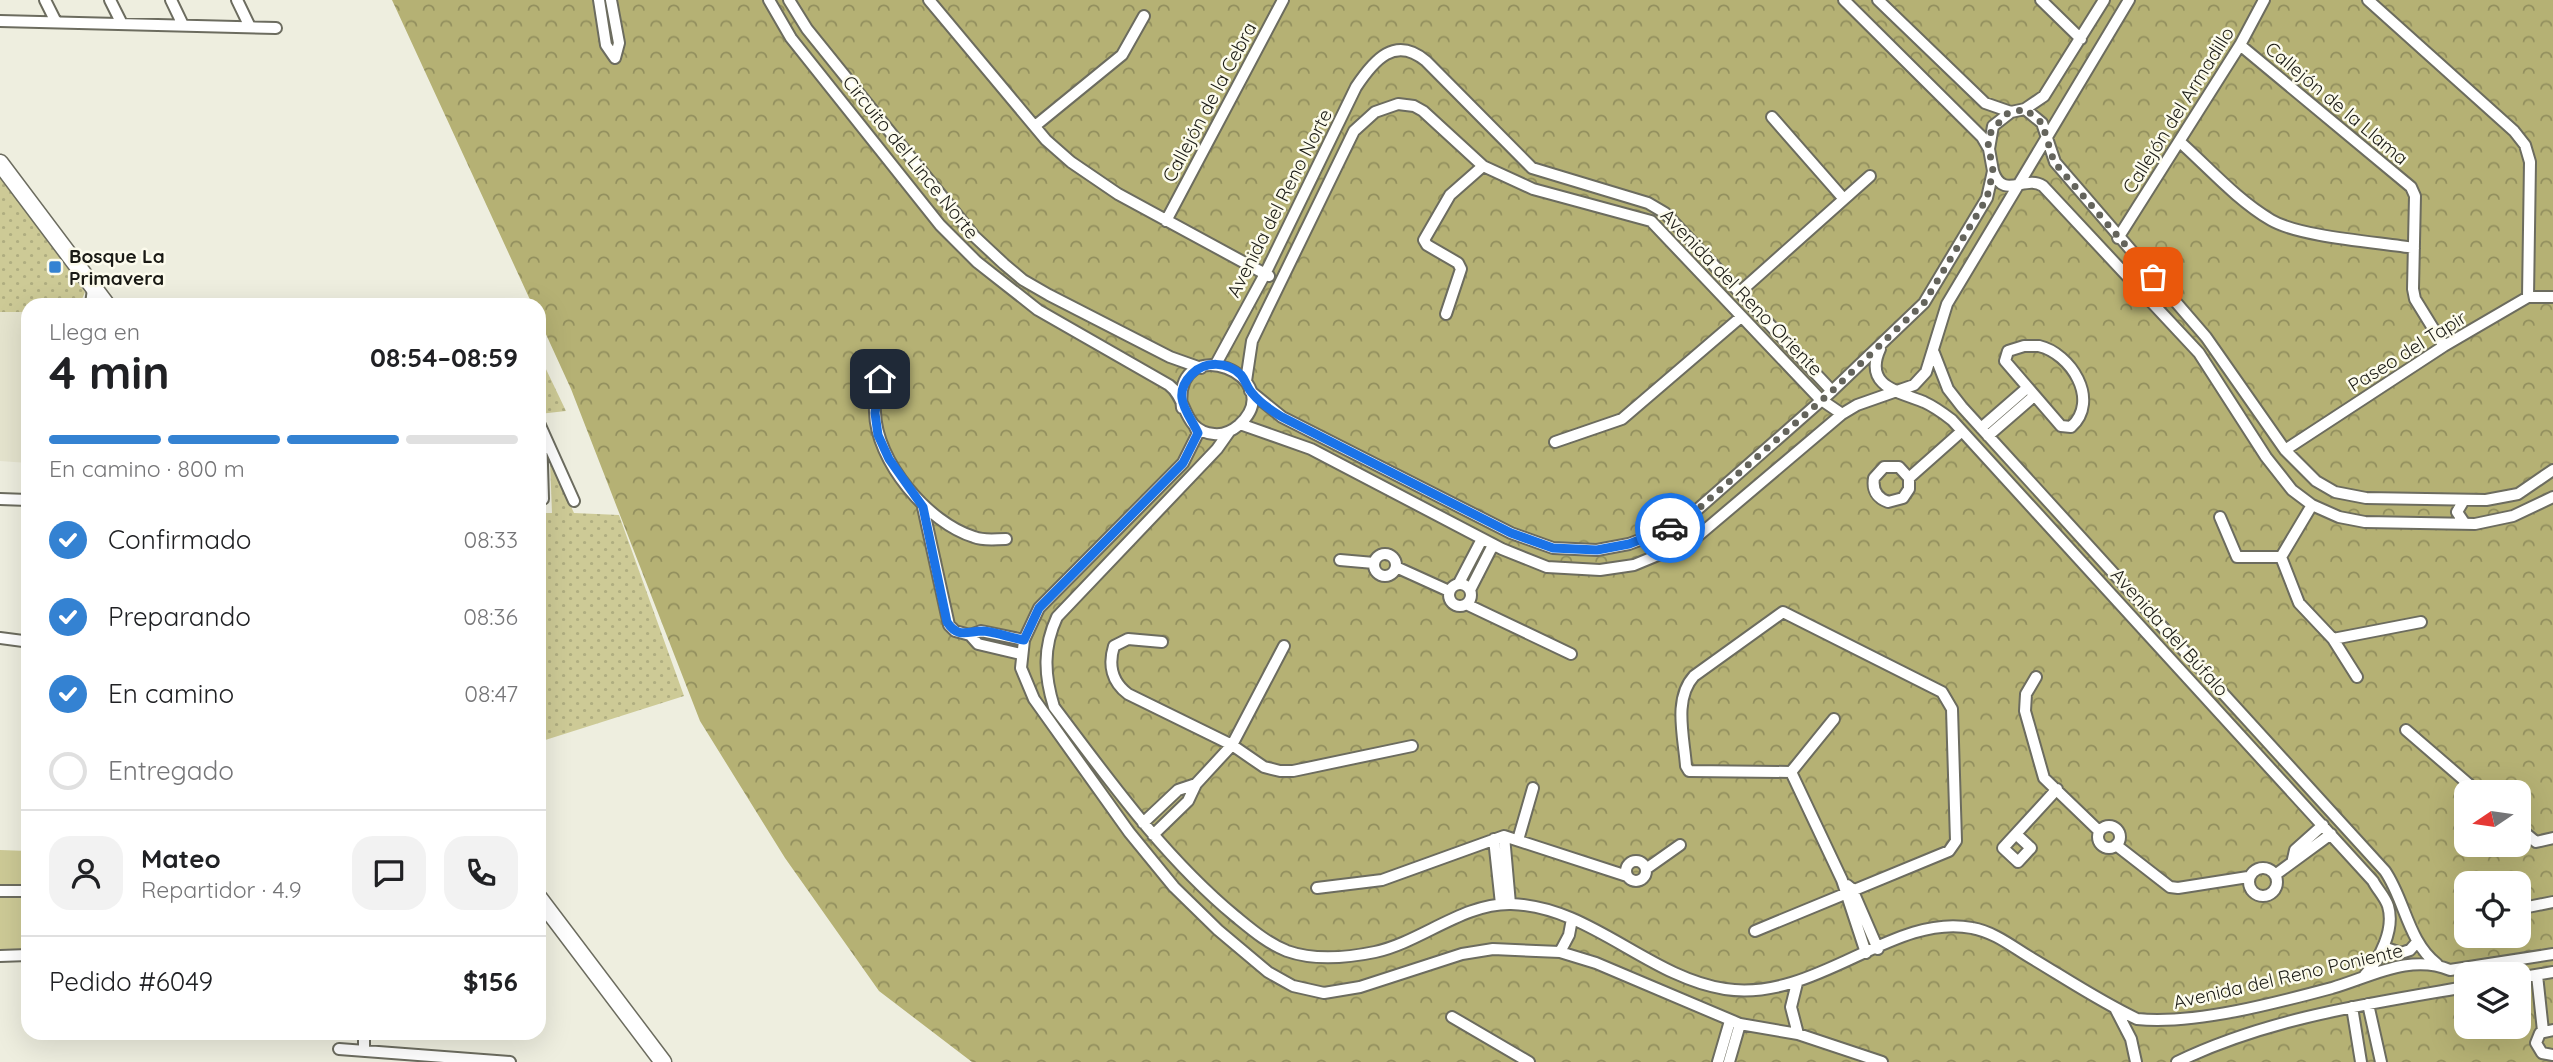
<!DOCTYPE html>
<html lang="es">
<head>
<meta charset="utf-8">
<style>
	body { margin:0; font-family:Quicksand,sans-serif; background:#f2f2f2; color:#202124; height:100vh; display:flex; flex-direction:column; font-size:26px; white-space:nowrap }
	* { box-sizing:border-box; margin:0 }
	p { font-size:23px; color:#757577 }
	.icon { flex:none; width:38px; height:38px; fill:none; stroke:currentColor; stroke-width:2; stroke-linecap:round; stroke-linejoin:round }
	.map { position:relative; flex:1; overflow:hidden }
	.drawer { position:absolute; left:21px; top:298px; width:525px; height:742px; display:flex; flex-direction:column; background:#fff; border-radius:21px; box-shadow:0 7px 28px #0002 }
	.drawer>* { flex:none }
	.needle { width:46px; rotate:257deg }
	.fabs { position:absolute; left:2454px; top:780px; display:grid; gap:14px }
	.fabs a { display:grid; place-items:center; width:77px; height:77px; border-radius:14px; background:#fff; box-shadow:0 7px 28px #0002; font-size:35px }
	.pin { position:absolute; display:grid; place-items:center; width:60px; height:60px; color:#fff; margin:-30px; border-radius:14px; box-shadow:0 4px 10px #0006 }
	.courier { position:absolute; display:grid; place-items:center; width:70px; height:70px; margin:-35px; border:5px solid #1a73e8; border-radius:50%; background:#fff; color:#222; box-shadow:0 2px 9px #0007 }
	.summary em { font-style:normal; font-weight:700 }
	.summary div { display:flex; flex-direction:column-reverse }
	.summary { display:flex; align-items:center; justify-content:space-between; height:119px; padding:0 28px }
	h1 { font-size:46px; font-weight:700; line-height:52px }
	.bar { display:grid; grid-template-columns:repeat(4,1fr); gap:10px 7px; align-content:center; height:84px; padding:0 28px }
	.bar i { height:9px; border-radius:5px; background:#e0e0e0 }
	.bar .active { background:#3482d2 }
	.bar p { grid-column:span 4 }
	.line { display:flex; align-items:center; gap:18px; padding:0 28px; border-top:2px solid #e0e0e0 }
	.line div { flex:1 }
	.round { display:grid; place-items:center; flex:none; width:74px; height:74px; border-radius:21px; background:#f2f2f2 }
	ol { padding:0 28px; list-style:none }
	li { display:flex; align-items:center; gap:21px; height:77px }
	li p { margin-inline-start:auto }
	li .icon { padding:7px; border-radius:50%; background:#3482d2; color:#fff; stroke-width:4 }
	li:last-child { color:#757577 }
	li i { width:38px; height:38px; border:4px solid #e0e0e0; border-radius:50% }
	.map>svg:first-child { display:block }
	.built { fill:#e5e4ce }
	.green { fill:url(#green-dots) }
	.forest { fill:url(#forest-crowns); fill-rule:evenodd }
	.pitch { fill:#cdca96 }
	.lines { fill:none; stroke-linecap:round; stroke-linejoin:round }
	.street-casing { stroke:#6c6c5f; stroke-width:14 }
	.secondary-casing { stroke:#6c6c5f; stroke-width:19 }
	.street { stroke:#fff; stroke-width:10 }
	.secondary { stroke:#fff; stroke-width:16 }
	.done { stroke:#64645c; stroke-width:7; stroke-dasharray:0 12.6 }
	.route { stroke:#1a73e8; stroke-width:9 }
	.poi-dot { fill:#3482d2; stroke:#fcfbec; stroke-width:2.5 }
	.labels { text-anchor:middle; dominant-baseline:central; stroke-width:5; stroke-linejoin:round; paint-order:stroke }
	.street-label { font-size:19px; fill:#1a1a15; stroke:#fcfbec }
	.poi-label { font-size:19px; font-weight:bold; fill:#1a1a15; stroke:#fcfbec; text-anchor:start }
</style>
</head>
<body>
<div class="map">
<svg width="2553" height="1062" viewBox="0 0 2553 1062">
	<defs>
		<pattern id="green-dots" width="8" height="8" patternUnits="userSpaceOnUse" patternTransform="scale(1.75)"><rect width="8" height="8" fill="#cdca96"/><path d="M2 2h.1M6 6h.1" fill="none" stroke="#afad80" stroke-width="1.8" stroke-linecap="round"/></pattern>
		<pattern id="forest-crowns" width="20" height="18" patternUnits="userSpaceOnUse" patternTransform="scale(1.75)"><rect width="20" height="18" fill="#b5b174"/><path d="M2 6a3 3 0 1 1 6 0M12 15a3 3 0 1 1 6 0" fill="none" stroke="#928f5e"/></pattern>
	</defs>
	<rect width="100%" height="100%" fill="#eeeedf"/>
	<path class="built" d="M0,312h28v151l-28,-2z"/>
	<path class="green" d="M0,176l85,116 -5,12h-52v8h-28z
		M544,365l22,46 -27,3v-46z
		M550,461l24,52 45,2 65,181 -145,46v-229h13z"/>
	<path class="forest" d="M392,0h2161v1062h-1581l-93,-71 -94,-133 -85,-137 -129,-332 -32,-70v-15h-7zM2466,793h52v52h-52zM2466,884h52v52h-52zM2466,975h52v52h-52z"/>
	<path class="pitch" d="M0,850l28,1v101l-28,-2z"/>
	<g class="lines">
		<defs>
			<path id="street" d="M45,0l11,22
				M110,0l12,24
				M171,0l12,25
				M237,0l13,27
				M599,0l7,45 9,13
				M611,0l8,43 -4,15
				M769,0l22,38 149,187 37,37 61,48 131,75c19,14 13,46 45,49 9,1 18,-3 25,-9 53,-48 -67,-98 -57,-17
				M789,0l18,29 167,207 30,28 19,16 26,15 121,62 31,11
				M929,0l117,140 25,22 47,32 151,82
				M1878,0l107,103 26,9 14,-3 19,-13 60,-96
				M2041,0l40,39
				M2368,0l146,131 11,14 5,17 -2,135
				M0,21l276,7
				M2240,45l171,142 4,9 -2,93 2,10 29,47
				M2025,109l17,14 13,39 151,175 79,113 31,31 19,11 31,6 120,2 32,-6 35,-24
				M1772,117l71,81
				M1035,126l87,-71 22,-39
				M2180,142c29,26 57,58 91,78 29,17 106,22 143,28
				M1989,149l4,-23 18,-14
				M1993,171c10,30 32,3 50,15l156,167 67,104 26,33 20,15 27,12 26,5 110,2 38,-8 40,-19
				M1166,221l117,-221
				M2118,238l122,-193 24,-45
				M1741,291l129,-115
				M91,304l2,-15
				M1446,314l15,-45 -3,-6 -31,-18 -3,-5 26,-45 33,-29
				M2039,346c31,7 62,54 32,81l-10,-1 -56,-65 3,-10 16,-5z
				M1880,349c-17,37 19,43 44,53 11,5 19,11 28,18l421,461c4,8 12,16 15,25 7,23 -8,53 -23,69
				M1934,353l14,36 14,18 423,464c20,29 23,71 52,93
				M1216,364l49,-90 91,-187c18,-27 39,-52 70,-26l106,107 116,35 17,10 167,178
				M884,365c-4,15 -10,31 -9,47 1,49 53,111 99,125 10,4 21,2 32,2
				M1246,381l6,-40 12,-25 90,-185 21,-19 23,-8 16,2 9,5 60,55 50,23 118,32 169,178 22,15
				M1250,391l32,26 229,116 42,15 44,2 32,-6 37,-14 32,-21 134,-118 92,-88 63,-105 6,-27 -4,-22 -7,-12 -138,-137
				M539,423l35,78
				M1240,424l71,25 191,100 45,18 53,3 34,-5 58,-24 150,-127 15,-9 57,-20 12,-13 21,-68 182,-304
				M1195,427l3,6 -15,30 -144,145 -15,32 -3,28 13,31 95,133 45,55 44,43 50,42 25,14 31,7 36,-6 102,-33 31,-5 67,3 36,11 144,61 58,10 84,28
				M1981,428l46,-40
				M541,432l2,67
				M1229,432l-12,17 -160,168c-14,30 -13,58 -3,90 56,74 109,149 181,209 16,13 32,27 52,35 28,10 59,7 88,1 46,-10 88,-49 136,-48 79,2 137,73 214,85 91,14 168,-77 247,-61 23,4 42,20 61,31 35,21 68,43 104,60 57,6 139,-16 195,-31 38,-11 79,-35 118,-18l103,-16
				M1988,436l46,-40
				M1555,442l67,-23 119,-102
				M2285,450l159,-104 84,-49h25
				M1909,478l-10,-11h-15l-10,11c-2,12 3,20 14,24l15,-4 6,-9v-11l53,-47
				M0,499l28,1
				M2464,500l-7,12 8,12
				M923,507l26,118 6,6 15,4 8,9 43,10
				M2220,517l17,40h44
				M1374 565a11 11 0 1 1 22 0a11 11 0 1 1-22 0Z
				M2281,557l18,46 34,36 24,38
				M2281,557l31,-52
				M1340,560l34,3
				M1396,567l53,24
				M1459,583l23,-44
				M1449 595a11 11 0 1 1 22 0a11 11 0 1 1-22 0Z
				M1470,590l23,-45
				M1466,604l105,50
				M970,635l11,-4 43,9
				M0,638l23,3 5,-3
				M2333,639l88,-17
				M1162,642l-34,-3 -14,7c-6,19 -2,36 14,48l104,51 32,22 16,4h13l119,-25
				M2036,677l-10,17 -1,17 19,67 55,53
				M2406,730l73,63
				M1791,772l51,108 24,73
				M1791,772l43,-53
				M1143,823l35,-33 18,-6
				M2098 837a11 11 0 1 1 22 0a11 11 0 1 1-22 0Z
				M2518,827l18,15 17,-4
				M2016,834l15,14 -13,14 -15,-14 54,-59
				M1153,835l35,-34 8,-17 36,-39 52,-99
				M1504,836l6,68
				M1494,839l7,65
				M1518,840l15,-52
				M2116,845l54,42 8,1 70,-11
				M2293,859l2,-9 28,-25
				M1626 871a10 10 0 1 1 20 0a10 10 0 1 1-20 0Z
				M2249 882a14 14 0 1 1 28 0a14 14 0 1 1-28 0Z
				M1646,869l34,-24
				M2275,875l56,-41
				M1847,885l5,4 26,60
				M1317,888l65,-8 122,-44 123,40
				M0,891h28
				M2518,909l35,-7
				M1755,931l194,-80 7,-10 -4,-132 -10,-17 -159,-80 -89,64c-21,23 -10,61 -8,90l3,5 102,1
				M2383,947l18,6 9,-3 7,-8
				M1560,952l9,-17 3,-16
				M0,956l28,-1
				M2537,975l6,56
				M2518,978l35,-6
				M1797,983l-6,24 7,27
				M2368,1004l13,58
				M2352,1007l9,55
				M2115,1008l16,31 5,23
				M1452,1017l77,45
				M2553,1030l-13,3 -4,10 6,10 11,2
				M339,1049l171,13
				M364,1051v-19
				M1718,1062l12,-41
				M1729,1062l11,-38
				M2177,1062c91,-44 190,-58 289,-75"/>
			<path id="secondary" d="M0,163l106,141
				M539,898l124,164"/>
		</defs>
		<use href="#street" class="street-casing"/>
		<use href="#secondary" class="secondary-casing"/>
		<use href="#street" class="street"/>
		<use href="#secondary" class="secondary"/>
	</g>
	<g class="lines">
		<path class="done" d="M1670,528l28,-19 134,-118 92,-88 63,-105 6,-27 -5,-28 3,-11 15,-18 19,-5 17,14 12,39 99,115"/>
		<path class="route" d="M880,379l-5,34 3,22 11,24 34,48 24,115c11,17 21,9 36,9 13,1 28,7 41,9l15,-32 144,-145 15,-30c-9,-20 -28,-37 -6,-59 13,-13 35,-13 49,1 5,6 6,13 11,18 8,10 20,18 30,24l229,116 42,15 44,2 32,-6 41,-16"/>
	</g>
	<rect class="poi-dot" x="48" y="260" width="14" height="14" rx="3.5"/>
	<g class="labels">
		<g class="street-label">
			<text transform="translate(1209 102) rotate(-62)">Callejón de la Cebra</text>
			<text transform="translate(2337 103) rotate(40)">Callejón de la Llama</text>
			<text transform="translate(2178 110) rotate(-58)">Callejón del Armadillo</text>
			<text transform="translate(911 157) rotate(51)">Circuito del Lince Norte</text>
			<text transform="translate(1279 203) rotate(-63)">Avenida del Reno Norte</text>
			<text transform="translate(1742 292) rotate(46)">Avenida del Reno Oriente</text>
			<text transform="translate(2407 351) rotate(-32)">Paseo del Tapir</text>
			<text transform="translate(2170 632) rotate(48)">Avenida del Búfalo</text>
			<text transform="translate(2288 976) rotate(-13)">Avenida del Reno Poniente</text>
		</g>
		<g class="poi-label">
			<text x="69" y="256">Bosque La<tspan x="69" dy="22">Primavera</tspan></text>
		</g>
	</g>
</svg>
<div class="fabs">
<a><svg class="needle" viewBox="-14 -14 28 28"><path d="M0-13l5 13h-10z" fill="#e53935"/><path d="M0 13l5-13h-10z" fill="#757577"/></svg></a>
<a><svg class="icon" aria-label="locate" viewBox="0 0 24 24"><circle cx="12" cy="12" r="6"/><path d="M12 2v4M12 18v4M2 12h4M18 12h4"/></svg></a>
<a><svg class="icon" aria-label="layers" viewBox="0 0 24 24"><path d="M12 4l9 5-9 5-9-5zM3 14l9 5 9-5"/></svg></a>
</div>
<div class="pin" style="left:2153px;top:277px;background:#ea580c"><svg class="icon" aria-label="bag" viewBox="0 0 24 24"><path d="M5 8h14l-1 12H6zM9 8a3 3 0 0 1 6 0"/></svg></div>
<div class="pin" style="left:880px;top:379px;background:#1f2937"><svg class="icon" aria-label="home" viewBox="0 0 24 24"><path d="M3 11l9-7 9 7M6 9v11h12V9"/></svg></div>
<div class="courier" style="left:1670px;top:528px"><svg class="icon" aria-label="car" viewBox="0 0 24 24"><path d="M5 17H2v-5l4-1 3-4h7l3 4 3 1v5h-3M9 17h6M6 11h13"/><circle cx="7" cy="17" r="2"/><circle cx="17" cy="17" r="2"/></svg></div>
<section class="drawer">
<div class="summary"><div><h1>4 min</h1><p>Llega en</p></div><em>08:54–08:59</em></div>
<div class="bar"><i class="active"></i><i class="active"></i><i class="active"></i><i></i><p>En camino · 800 m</p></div>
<ol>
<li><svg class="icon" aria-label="check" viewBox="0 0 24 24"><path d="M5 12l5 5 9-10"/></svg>Confirmado<p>08:33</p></li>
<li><svg class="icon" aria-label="check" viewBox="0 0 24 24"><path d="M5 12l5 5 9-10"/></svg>Preparando<p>08:36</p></li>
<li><svg class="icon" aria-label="check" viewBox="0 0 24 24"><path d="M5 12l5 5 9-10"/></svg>En camino<p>08:47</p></li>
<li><i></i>Entregado</li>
</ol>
<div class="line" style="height:126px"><a class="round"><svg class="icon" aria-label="person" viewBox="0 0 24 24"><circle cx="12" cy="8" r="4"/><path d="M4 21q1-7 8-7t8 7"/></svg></a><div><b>Mateo</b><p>Repartidor · 4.9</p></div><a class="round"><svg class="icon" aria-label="chat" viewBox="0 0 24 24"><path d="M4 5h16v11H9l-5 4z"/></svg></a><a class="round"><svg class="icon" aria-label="phone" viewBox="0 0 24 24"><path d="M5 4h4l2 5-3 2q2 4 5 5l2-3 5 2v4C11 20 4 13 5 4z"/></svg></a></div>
<div class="line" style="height:91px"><div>Pedido #6049</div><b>$156</b></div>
</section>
</div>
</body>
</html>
